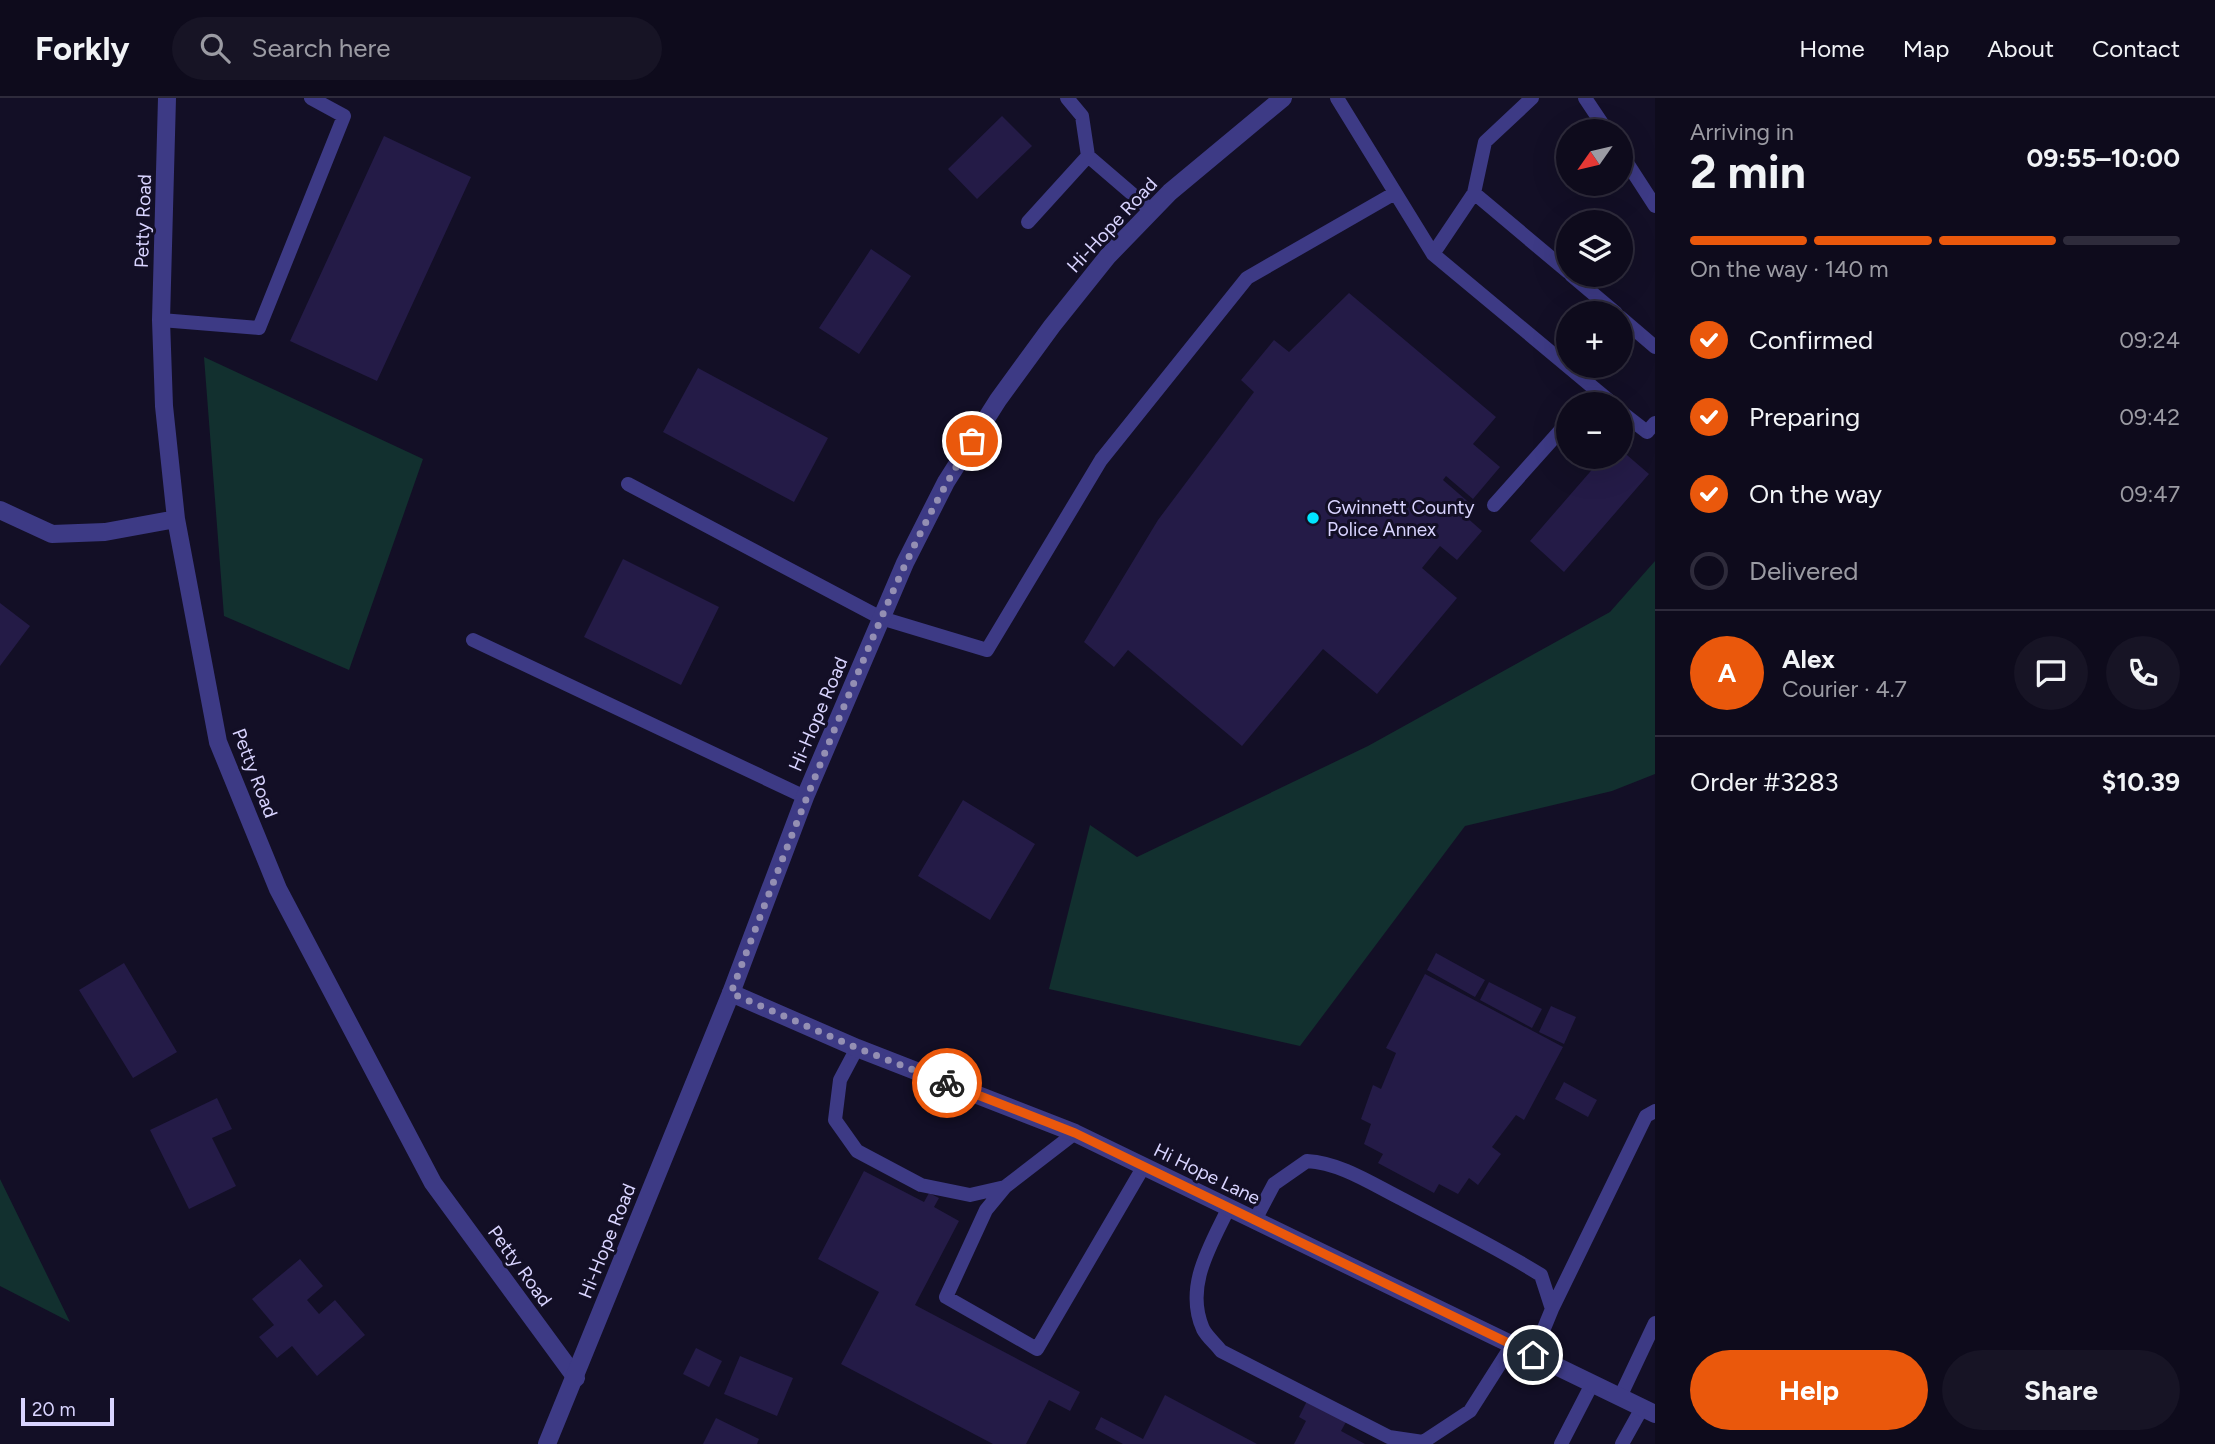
<!DOCTYPE html>
<html lang="en">
<head>
<meta charset="utf-8">
<style>
	body { margin:0; font-family:Figtree,sans-serif; background:#171425; color:#f1f3f6; height:100vh; display:flex; flex-direction:column; font-size:26px; white-space:nowrap }
	* { box-sizing:border-box; margin:0 }
	p { font-size:23px; color:#9b9ba3 }
	.icon { flex:none; width:38px; height:38px; fill:none; stroke:currentColor; stroke-width:2; stroke-linecap:round; stroke-linejoin:round }
	.map { position:relative; flex:1; overflow:hidden }
	.side { display:flex; flex-direction:column; background:#0e0b1c; width:560px }
	.side>* { flex:none }
	.needle { width:46px; rotate:236deg }
	.fabs { position:absolute; left:1556px; top:21px; display:grid; gap:14px }
	.fabs a { display:grid; place-items:center; width:77px; height:77px; border-radius:50%; background:#0e0b1c; box-shadow:0 7px 28px #0002,0 0 0 2px #2e2b3b; font-size:35px }
	.scale { position:absolute; left:21px; bottom:18px; width:93px; box-sizing:border-box; padding-left:7px; border:4px solid #d9d4ff; border-top:0; font-size:19px; line-height:24px; white-space:nowrap; color:#d9d4ff; -webkit-text-stroke:5px #130f26; paint-order:stroke }
	.pin { position:absolute; display:grid; place-items:center; width:60px; height:60px; color:#fff; margin:-30px; border:4px solid #fff; border-radius:50%; box-shadow:0 2px 7px #0007 }
	.courier { position:absolute; display:grid; place-items:center; width:70px; height:70px; margin:-35px; border:5px solid #ea580c; border-radius:50%; background:#fff; color:#222; box-shadow:0 2px 9px #0007 }
	.headline em { font-style:normal; font-weight:700 }
	.headline div { display:flex; flex-direction:column-reverse }
	.headline { display:flex; align-items:center; justify-content:space-between; height:119px; padding:0 35px }
	h1 { font-size:46px; font-weight:700; line-height:52px }
	.bar { display:grid; grid-template-columns:repeat(4,1fr); gap:10px 7px; align-content:center; height:84px; padding:0 35px }
	.bar i { height:9px; border-radius:5px; background:#2e2b3b }
	.bar .active { background:#ea580c }
	.bar p { grid-column:span 4 }
	.line { display:flex; align-items:center; gap:18px; padding:0 35px; border-top:2px solid #2e2b3b }
	.line div { flex:1 }
	.round { display:grid; place-items:center; flex:none; width:74px; height:74px; border-radius:37px; background:#171425 }
	ol { padding:0 35px; list-style:none }
	li { display:flex; align-items:center; gap:21px; height:77px }
	li p { margin-inline-start:auto }
	li .icon { padding:7px; border-radius:50%; background:#ea580c; color:#fff; stroke-width:4 }
	li:last-child { color:#9b9ba3 }
	li i { width:38px; height:38px; border:4px solid #2e2b3b; border-radius:50% }
	.action { display:flex; gap:14px; margin-top:auto; padding:14px 35px }
	.action a { flex:1; height:80px; border-radius:42px; background:#ea580c; color:#fff; font-size:28px; font-weight:700; line-height:80px; text-align:center }
	.action a+a { background:#171425; color:#f1f3f6 }
	header { display:flex; align-items:center; gap:42px; box-sizing:border-box; height:98px; padding:0 35px; background:#0e0b1c; border-bottom:2px solid #2e2b3b }
	header strong { font-size:33px }
	nav { display:flex; gap:38px; margin-inline-start:auto; font-size:24px }
	.search { width:490px; height:63px; background:#171425; display:flex; align-items:center; gap:18px; box-sizing:border-box; padding:0 24px; border-radius:38px; color:#9b9ba3; font-size:26px }
	main { display:flex; flex:1; min-height:0 }
	.map>svg:first-child { display:block }
	.green { fill:#12302f }
	.building { fill:#241b47 }
	.lines { fill:none; stroke-linecap:round; stroke-linejoin:round }
	.service { stroke:#3d3a85; stroke-width:14 }
	.minor { stroke:#3d3a85; stroke-width:18 }
	.tertiary { stroke:#3d3a85; stroke-width:18 }
	.done { stroke:#948fb3; stroke-width:7; stroke-dasharray:0 12.6 }
	.route { stroke:#ea580c; stroke-width:9 }
	.poi-dot { fill:#00e5ff; stroke:#130f26; stroke-width:2.5 }
	.labels { text-anchor:middle; dominant-baseline:central; stroke-width:6; stroke-linejoin:round; paint-order:stroke }
	.street-label { font-size:19px; fill:#d9d4ff; stroke:#130f26 }
	.poi-label { font-size:19px; fill:#d9d4ff; stroke:#130f26; text-anchor:start }
</style>
</head>
<body>
<header>
<strong>Forkly</strong>
<div class="search"><svg class="icon" aria-label="search" viewBox="0 0 24 24"><circle cx="10" cy="10" r="6"/><path d="M15 15l6 6"/></svg>Search here</div>
<nav><a>Home</a><a>Map</a><a>About</a><a>Contact</a></nav>
</header>
<main>
<div class="map">
<svg width="1655" height="1346" viewBox="0 0 1655 1346">
	<rect width="100%" height="100%" fill="#130f26"/>
	<path class="green" d="M204,259l219,102 -74,211 -125,-54z
		M1655,463v213l-43,17 -147,35 -165,220 -251,-57 41,-164 47,32 231,-111 242,-134z
		M0,1080v1l70,143 -70,-36z"/>
	<path class="building" d="M1002,18l30,30 -55,53 -29,-30z
		M384,38l87,41 -94,204 -87,-40z
		M871,151l40,27 -52,78 -40,-26z
		M1349,195l147,124 -23,27 27,23 -27,32 -27,-23 -3,4 30,26 -8,10 17,15 -25,29 -17,-14 -18,22 35,30 -80,96 -54,-45 -81,97 -114,-96 -14,17 -30,-25 74,-122 96,-128 -13,-12 33,-40 15,12z
		M698,270l130,70 -34,64 -131,-70z
		M1620,351l29,25 -85,98 -34,-31 73,-84h17z
		M623,461l96,48 -38,78 -97,-48z
		M0,505l30,23 -30,40z
		M963,702l72,44 -45,76 -72,-44z
		M1436,855l49,27 -10,17 -48,-27z
		M124,865l53,89 -44,26 -54,-88z
		M1425,876l138,73 -39,73 -8,-5 -24,32 9,7 -23,31 -9,-7 -11,16 -19,-10 -5,9 -56,-30 5,-9 -19,-10 7,-20 -10,-5 12,-34 8,4 15,-36 -10,-5z
		M1489,884l53,27 -10,19 -52,-28z
		M1551,908l25,11 -12,27 -25,-12z
		M1564,984l33,18 -9,17 -33,-18z
		M217,1000l15,31 -20,9 24,48 -47,23 -39,-79z
		M864,1073l60,31 5,-9 10,5 -5,9 25,14 -44,84 165,87 -10,19 -21,-11 -23,44h-33l-152,-80 38,-72 -61,-33z
		M300,1161l23,27 -16,14 12,14 16,-14 30,35 -48,41 -25,-30 -15,12 -18,-21 15,-12 -22,-26z
		M696,1250l26,13 -13,26 -26,-13z
		M740,1258l53,22 -16,38 -53,-22z
		M1165,1297l92,49h-134l-28,-15 6,-12 42,22z
		M1307,1303l39,21 -5,9 24,13h-71l12,-23 -7,-4z
		M716,1320l43,21 -2,5h-54z"/>
	<g class="lines">
		<path class="service" d="M1067,0l15,18 6,40
			M1337,0l96,156 180,150
			M1585,0l22,33
			M1620,54l35,54
			M1474,95l11,-51 47,-44
			M1028,124l60,-66 64,55
			M1433,156l41,-61 94,79
			M1571,177l45,38
			M1620,219l35,30
			M161,222l98,8 85,-212 -33,-18
			M1584,306l12,-14
			M1620,313l27,21 8,-9
			M628,386l253,134 106,32 114,-190 146,-182 148,-85
			M1494,407l74,-83
			M473,542l332,157
			M857,950l-17,32 -5,40 22,31 64,34 49,10 35,-8 70,-54
			M1005,1089l-19,23 -40,87 91,52 107,-183
			M1229,1109c-18,38 -45,79 -26,122 4,8 13,15 18,22l168,86 34,5 47,-31 42,-66
			M1255,1122l19,-36 33,-23c34,2 65,23 95,38 47,25 94,48 139,76l11,34 -19,46
			M1552,1211l94,-193 9,-5
			M1620,1299l35,-74
			M1561,1346l31,-60
			M1622,1346l20,-36"/>
		<path class="minor" d="M167,0l-6,222 3,86 12,113 42,223 60,147 155,294 143,195
			M0,412l52,24 53,-2 71,-13
			M731,895l126,55 218,85 580,281"/>
		<path class="tertiary" d="M547,1346l184,-451 74,-196 100,-234 41,-81 52,-82 54,-74 56,-70 62,-64 113,-94"/>
	</g>
	<g class="lines">
		<path class="done" d="M947,985l-90,-35 -126,-55c39,-103 79,-206 122,-308 35,-84 70,-167 119,-244"/>
		<path class="route" d="M947,985l128,50 458,222"/>
	</g>
	<circle class="poi-dot" cx="1313" cy="420" r="7"/>
	<g class="labels">
		<g class="street-label">
			<text transform="translate(143 123) rotate(-88)">Petty Road</text>
			<text transform="translate(1112 127) rotate(-47)">Hi-Hope Road</text>
			<text transform="translate(818 616) rotate(-67)">Hi-Hope Road</text>
			<text transform="translate(255 675) rotate(69)">Petty Road</text>
			<text transform="translate(1207 1076) rotate(26)">Hi Hope Lane</text>
			<text transform="translate(607 1143) rotate(-68)">Hi-Hope Road</text>
			<text transform="translate(520 1168) rotate(54)">Petty Road</text>
		</g>
		<g class="poi-label">
			<text x="1327" y="409">Gwinnett County<tspan x="1327" dy="22">Police Annex</tspan></text>
		</g>
	</g>
</svg>
<div class="fabs">
<a><svg class="needle" viewBox="-14 -14 28 28"><path d="M0-13l5 13h-10z" fill="#e53935"/><path d="M0 13l5-13h-10z" fill="#9b9ba3"/></svg></a>
<a><svg class="icon" aria-label="layers" viewBox="0 0 24 24"><path d="M12 4l9 5-9 5-9-5zM3 14l9 5 9-5"/></svg></a>
<a>+</a>
<a>−</a>
</div>
<div class="scale">20 m</div>
<div class="pin" style="left:972px;top:343px;background:#ea580c"><svg class="icon" aria-label="bag" viewBox="0 0 24 24"><path d="M5 8h14l-1 12H6zM9 8a3 3 0 0 1 6 0"/></svg></div>
<div class="pin" style="left:1533px;top:1257px;background:#1f2937"><svg class="icon" aria-label="home" viewBox="0 0 24 24"><path d="M3 11l9-7 9 7M6 9v11h12V9"/></svg></div>
<div class="courier" style="left:947px;top:985px"><svg class="icon" aria-label="bike" viewBox="0 0 24 24"><circle cx="6" cy="16" r="4"/><circle cx="18" cy="16" r="4"/><path d="M6 16l4-8h5l3 8M10 8l3 8H6M13 5h3"/></svg></div>
</div>
<section class="side">
<div class="headline"><div><h1>2 min</h1><p>Arriving in</p></div><em>09:55–10:00</em></div>
<div class="bar"><i class="active"></i><i class="active"></i><i class="active"></i><i></i><p>On the way · 140 m</p></div>
<ol>
<li><svg class="icon" aria-label="check" viewBox="0 0 24 24"><path d="M5 12l5 5 9-10"/></svg>Confirmed<p>09:24</p></li>
<li><svg class="icon" aria-label="check" viewBox="0 0 24 24"><path d="M5 12l5 5 9-10"/></svg>Preparing<p>09:42</p></li>
<li><svg class="icon" aria-label="check" viewBox="0 0 24 24"><path d="M5 12l5 5 9-10"/></svg>On the way<p>09:47</p></li>
<li><i></i>Delivered</li>
</ol>
<div class="line" style="height:126px"><b class="round" style="background:#ea580c;color:#fff">A</b><div><b>Alex</b><p>Courier · 4.7</p></div><a class="round"><svg class="icon" aria-label="chat" viewBox="0 0 24 24"><path d="M4 5h16v11H9l-5 4z"/></svg></a><a class="round"><svg class="icon" aria-label="phone" viewBox="0 0 24 24"><path d="M5 4h4l2 5-3 2q2 4 5 5l2-3 5 2v4C11 20 4 13 5 4z"/></svg></a></div>
<div class="line" style="height:91px"><div>Order #3283</div><b>$10.39</b></div>
<div class="action"><a>Help</a><a>Share</a></div>
</section>
</main>
</body>
</html>
